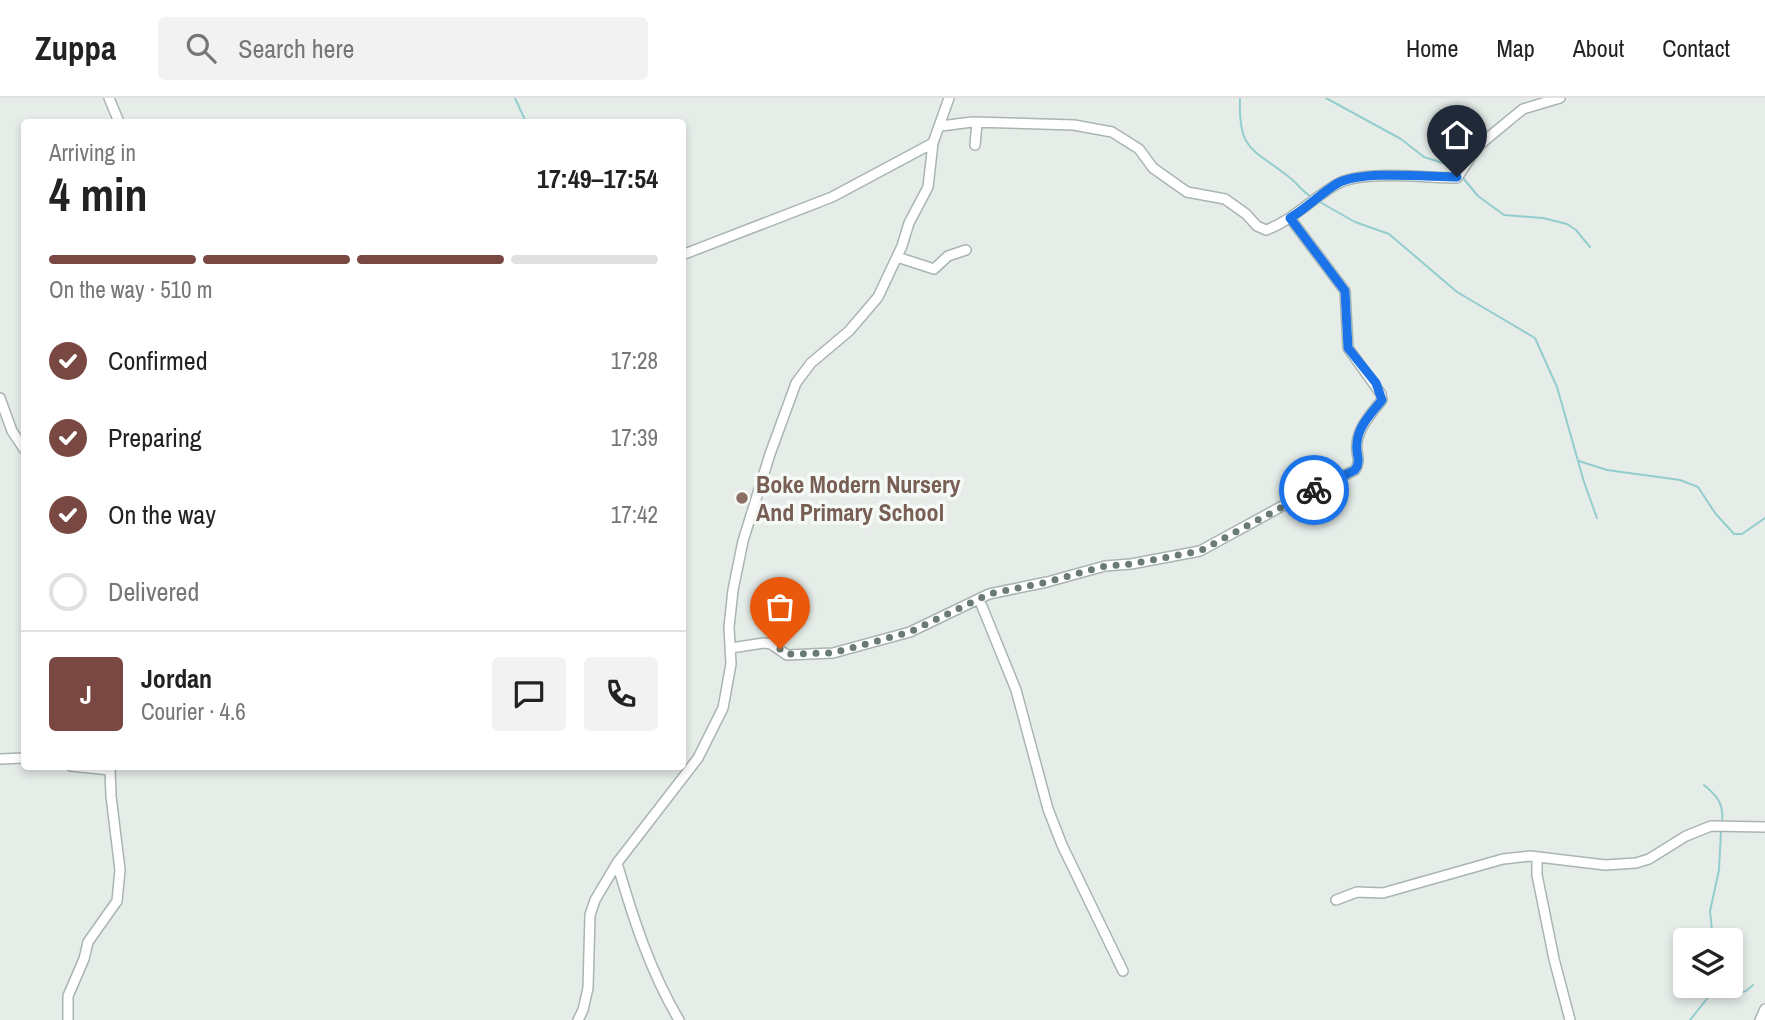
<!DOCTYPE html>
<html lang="en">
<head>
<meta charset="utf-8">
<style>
	body { margin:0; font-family:"Archivo Narrow",sans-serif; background:#f2f2f2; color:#222; height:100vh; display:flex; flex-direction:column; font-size:26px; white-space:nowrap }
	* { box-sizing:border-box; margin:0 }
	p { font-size:23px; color:#767676 }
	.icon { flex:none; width:38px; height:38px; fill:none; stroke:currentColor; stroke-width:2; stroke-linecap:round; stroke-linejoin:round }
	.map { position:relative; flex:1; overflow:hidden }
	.drawer { position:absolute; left:21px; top:21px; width:665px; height:651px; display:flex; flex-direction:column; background:#fff; border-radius:7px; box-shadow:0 4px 10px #0003 }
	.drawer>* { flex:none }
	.controls { position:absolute; left:1673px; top:830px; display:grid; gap:14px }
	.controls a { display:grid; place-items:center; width:70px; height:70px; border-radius:7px; background:#fff; box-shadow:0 4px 10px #0003; font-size:35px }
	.pin { position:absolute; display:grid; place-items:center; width:60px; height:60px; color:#fff; margin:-72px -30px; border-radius:50% 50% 50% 0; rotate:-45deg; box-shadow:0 0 7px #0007 }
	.pin .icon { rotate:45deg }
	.courier { position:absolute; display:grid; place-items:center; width:70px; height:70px; margin:-35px; border:5px solid #1a73e8; border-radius:50%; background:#fff; color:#222; box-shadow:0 2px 9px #0007 }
	.overview em { font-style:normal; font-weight:700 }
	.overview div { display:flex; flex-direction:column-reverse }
	.overview { display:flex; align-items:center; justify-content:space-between; height:119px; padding:0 28px }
	h1 { font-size:46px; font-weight:700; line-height:52px }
	.bar { display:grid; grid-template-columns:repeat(4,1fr); gap:10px 7px; align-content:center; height:84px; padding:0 28px }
	.bar i { height:9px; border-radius:5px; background:#e0e0e0 }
	.bar .active { background:#7a4843 }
	.bar p { grid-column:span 4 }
	.line { display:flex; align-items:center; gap:18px; padding:0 28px; border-top:2px solid #e0e0e0 }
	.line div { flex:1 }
	.round { display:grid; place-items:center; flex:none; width:74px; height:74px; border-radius:7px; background:#f2f2f2 }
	ol { padding:0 28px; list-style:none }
	li { display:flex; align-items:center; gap:21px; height:77px }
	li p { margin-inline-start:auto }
	li .icon { padding:7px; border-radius:50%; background:#7a4843; color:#fff; stroke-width:4 }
	li:last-child { color:#767676 }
	li i { width:38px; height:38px; border:4px solid #e0e0e0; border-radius:50% }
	header { display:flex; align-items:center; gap:42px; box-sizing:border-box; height:98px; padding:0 35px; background:#fff; border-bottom:2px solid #e0e0e0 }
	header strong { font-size:33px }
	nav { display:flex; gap:38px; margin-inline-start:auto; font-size:24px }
	.search { width:490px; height:63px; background:#f2f2f2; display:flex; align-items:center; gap:18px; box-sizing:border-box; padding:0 24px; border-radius:7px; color:#767676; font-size:26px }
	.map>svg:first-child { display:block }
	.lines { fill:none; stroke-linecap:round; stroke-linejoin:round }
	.stream { stroke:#93cdcd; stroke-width:2 }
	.minor-casing { stroke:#a9b5af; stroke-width:12 }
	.minor { stroke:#fff; stroke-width:9 }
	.done { stroke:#697b73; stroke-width:7; stroke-dasharray:0 12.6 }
	.route { stroke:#1a73e8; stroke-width:9 }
	.education-dot { fill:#8d6e63; stroke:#f6faf7; stroke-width:2.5 }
	.labels { text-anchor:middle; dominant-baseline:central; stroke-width:7; stroke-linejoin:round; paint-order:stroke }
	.education-label { font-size:24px; font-weight:bold; fill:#785e54; stroke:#f6faf7; text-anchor:start }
</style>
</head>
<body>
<header>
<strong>Zuppa</strong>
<div class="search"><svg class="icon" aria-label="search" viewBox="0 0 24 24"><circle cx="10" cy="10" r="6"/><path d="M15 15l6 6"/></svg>Search here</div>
<nav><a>Home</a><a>Map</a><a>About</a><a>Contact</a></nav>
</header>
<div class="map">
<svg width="1765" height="922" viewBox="0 0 1765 922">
	<rect width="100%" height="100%" fill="#e6ede9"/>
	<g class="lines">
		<path class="stream" d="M515,0l11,24
			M1240,0c-2,54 13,50 49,79 8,6 13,14 21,19
			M1326,0l75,41 23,18 25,8 7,7
			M1463,80l15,18 26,19 39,3 24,6 9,6 14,17
			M1318,103l37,21 34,12 68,58 78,46 22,49 27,95 13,36
			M1579,363l28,9 73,10 18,7 17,26 19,21h8l23,-16
			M1704,687c13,11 20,18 18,37
			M1713,842l-3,-29 9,-41 2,-39
			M1722,887l14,9 10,-3 7,-6
			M1690,922l28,-35"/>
		<defs>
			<path id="minor" d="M109,0l10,24
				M941,28l31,-4 102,3 38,7 27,17 14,19 34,24 38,7 21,15 11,12 9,4c28,-10 47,-33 73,-47 26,-13 88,-5 118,-5l21,-32 45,-37 37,-11
				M975,47l2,-22
				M682,157l150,-58 101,-54
				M897,159l37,12 14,-13 18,-6
				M0,300l12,33 12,18
				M979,501l37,91 32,119 14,36 61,126
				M731,550l33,-5 7,1 16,11 46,-2 77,-21 79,-38 58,-12 58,-16 26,-2 69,-13 86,-47 69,-34c7,-11 0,-16 2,-27 2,-17 15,-30 25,-43l-1,-6 -33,-46 -3,-57 -55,-73
				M0,661l24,-1
				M71,668l39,4 1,-4
				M1537,759v18l17,84 16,61
				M617,765c16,55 33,108 62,157
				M1336,802l21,-8 26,1 120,-34 27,-3 75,9 31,-2 13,-4 37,-23 25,-10 54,1
				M68,922v-24l16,-37 4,-17 29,-41 3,-31 -9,-74 -1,-26
				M578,922l5,-10 5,-22 2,-73 5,-15 22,-37 81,-105 25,-50 8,-44 -2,-37 4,-37 10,-49 27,-87 26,-71 15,-20 38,-32 29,-34 24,-51 7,-23 19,-36 5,-44 16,-45
				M1760,922l5,-11"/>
		</defs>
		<use href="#minor" class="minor-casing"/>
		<use href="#minor" class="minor"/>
	</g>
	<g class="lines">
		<path class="done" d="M780,551l6,5 47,-1 77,-21 79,-38 58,-12 58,-16 26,-2 69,-13 114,-61"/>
		<path class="route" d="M1314,392l41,-20c7,-10 0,-16 2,-27 1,-17 15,-30 25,-43l-6,-17 -28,-35 -3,-57 -55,-73c17,-10 31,-25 48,-35 26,-13 89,-6 119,-6"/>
	</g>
	<circle class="education-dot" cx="742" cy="400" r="7"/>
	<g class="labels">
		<g class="education-label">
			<text x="756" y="386">Boke Modern Nursery<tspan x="756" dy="28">And Primary School</tspan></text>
		</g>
	</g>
</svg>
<div class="controls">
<a><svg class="icon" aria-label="layers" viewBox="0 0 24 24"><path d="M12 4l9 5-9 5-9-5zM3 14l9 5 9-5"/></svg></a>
</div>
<div class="pin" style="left:780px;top:551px;background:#ea580c"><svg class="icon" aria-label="bag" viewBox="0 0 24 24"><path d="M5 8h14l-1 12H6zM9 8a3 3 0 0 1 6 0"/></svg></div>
<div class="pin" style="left:1457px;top:79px;background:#1f2937"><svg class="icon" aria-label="home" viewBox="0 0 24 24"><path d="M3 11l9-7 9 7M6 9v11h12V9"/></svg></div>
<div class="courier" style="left:1314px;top:392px"><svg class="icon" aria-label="bike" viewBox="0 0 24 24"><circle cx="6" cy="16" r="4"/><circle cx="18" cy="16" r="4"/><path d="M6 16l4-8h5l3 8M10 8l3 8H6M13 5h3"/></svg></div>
<section class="drawer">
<div class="overview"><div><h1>4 min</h1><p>Arriving in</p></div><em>17:49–17:54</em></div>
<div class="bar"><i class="active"></i><i class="active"></i><i class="active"></i><i></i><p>On the way · 510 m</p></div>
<ol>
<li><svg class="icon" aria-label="check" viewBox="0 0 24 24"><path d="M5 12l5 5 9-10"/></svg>Confirmed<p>17:28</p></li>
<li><svg class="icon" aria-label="check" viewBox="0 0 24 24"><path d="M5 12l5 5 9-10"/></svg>Preparing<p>17:39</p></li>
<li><svg class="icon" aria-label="check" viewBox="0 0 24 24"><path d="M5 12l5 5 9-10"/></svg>On the way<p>17:42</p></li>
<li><i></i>Delivered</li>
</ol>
<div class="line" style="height:126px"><b class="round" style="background:#7a4843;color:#fff">J</b><div><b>Jordan</b><p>Courier · 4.6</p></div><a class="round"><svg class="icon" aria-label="chat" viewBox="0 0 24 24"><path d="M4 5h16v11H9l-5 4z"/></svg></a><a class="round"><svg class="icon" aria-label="phone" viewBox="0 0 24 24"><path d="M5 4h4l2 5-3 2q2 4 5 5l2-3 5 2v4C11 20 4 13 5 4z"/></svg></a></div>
</section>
</div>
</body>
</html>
